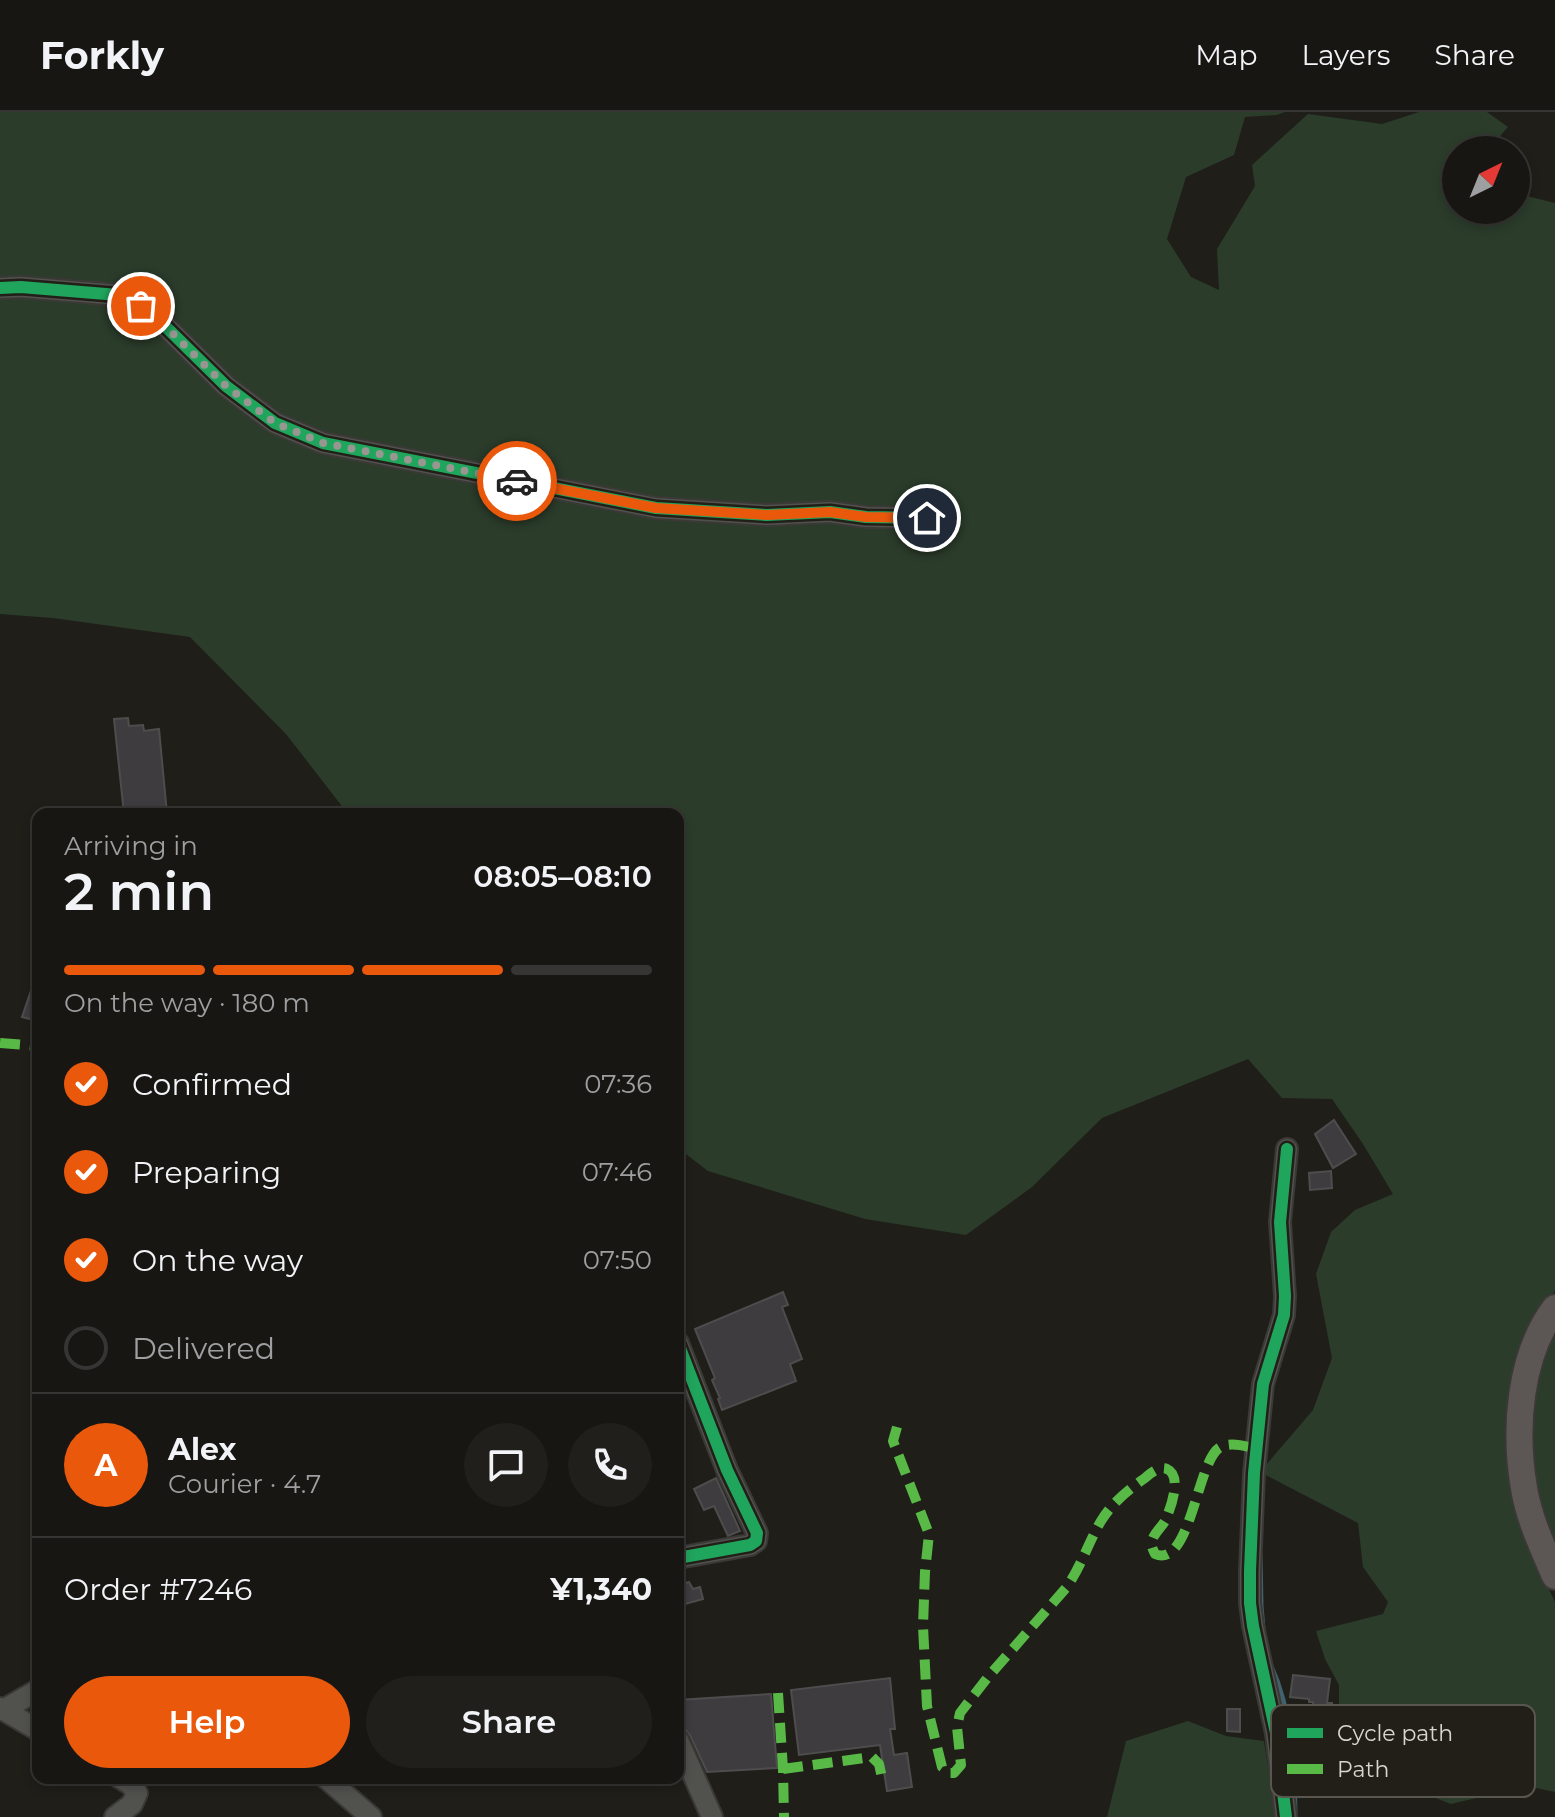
<!DOCTYPE html>
<html lang="en">
<head>
<meta charset="utf-8">
<style>
	body { margin:0; font-family:Montserrat,sans-serif; background:#201f1c; color:#f1f3f6; height:100vh; display:flex; flex-direction:column; font-size:30px; white-space:nowrap }
	* { box-sizing:border-box; margin:0 }
	p { font-size:26px; color:#9e9fa0 }
	.icon { flex:none; width:44px; height:44px; fill:none; stroke:currentColor; stroke-width:2; stroke-linecap:round; stroke-linejoin:round }
	.map { position:relative; flex:1; overflow:hidden }
	.panel { position:absolute; left:32px; top:696px; width:652px; height:976px; display:flex; flex-direction:column; background:#171613; border-radius:16px; box-shadow:0 4px 12px #0003,0 0 0 2px #363533 }
	.panel>* { flex:none }
	.needle { width:52px; rotate:43deg }
	.controls { position:absolute; left:1442px; top:24px; display:grid; gap:16px }
	.controls a { display:grid; place-items:center; width:88px; height:88px; border-radius:50%; background:#171613; box-shadow:0 4px 12px #0003,0 0 0 2px #363533; font-size:40px }
	.pin { position:absolute; display:grid; place-items:center; width:68px; height:68px; color:#fff; margin:-34px; border:4px solid #fff; border-radius:50%; box-shadow:0 2px 8px #0007 }
	.courier { position:absolute; display:grid; place-items:center; width:80px; height:80px; margin:-40px; border:6px solid #ea580c; border-radius:50%; background:#fff; color:#222; box-shadow:0 2px 10px #0007 }
	.summary em { font-style:normal; font-weight:600 }
	.summary div { display:flex; flex-direction:column-reverse }
	.summary { display:flex; align-items:center; justify-content:space-between; height:136px; padding:0 32px }
	h1 { font-size:52px; font-weight:600; line-height:60px }
	.bar { display:grid; grid-template-columns:repeat(4,1fr); gap:12px 8px; align-content:center; height:96px; padding:0 32px }
	.bar i { height:10px; border-radius:6px; background:#363533 }
	.bar .selected { background:#ea580c }
	.bar p { grid-column:span 4 }
	.line { display:flex; align-items:center; gap:20px; padding:0 32px; border-top:2px solid #363533 }
	.line div { flex:1 }
	.round { display:grid; place-items:center; flex:none; width:84px; height:84px; border-radius:42px; background:#201f1c }
	ol { padding:0 32px; list-style:none }
	li { display:flex; align-items:center; gap:24px; height:88px }
	li p { margin-inline-start:auto }
	li .icon { padding:8px; border-radius:50%; background:#ea580c; color:#fff; stroke-width:4 }
	li:last-child { color:#9e9fa0 }
	li i { width:44px; height:44px; border:4px solid #363533; border-radius:50% }
	.cta { display:flex; gap:16px; margin-top:auto; padding:16px 32px }
	.cta a { flex:1; height:92px; border-radius:48px; background:#ea580c; color:#fff; font-size:32px; font-weight:600; line-height:92px; text-align:center }
	.cta a+a { background:#201f1c; color:#f1f3f6 }
	header { display:flex; align-items:center; gap:48px; box-sizing:border-box; height:112px; padding:0 40px; background:#171613; border-bottom:2px solid #363533 }
	header strong { font-size:38px }
	nav { display:flex; gap:44px; margin-inline-start:auto; font-size:28px }
	.map>svg:first-child { display:block }
	.green { fill:#2b3c2b }
	.lines { fill:none; stroke-linecap:round; stroke-linejoin:round }
	.stream { stroke:#42616f; stroke-width:5 }
	.building { fill:#3f3c40; stroke:#4e4d4d; stroke-width:2 }
	.minor-casing { stroke:#3a3936; stroke-width:24 }
	.major-casing { stroke:#3a3936; stroke-width:30 }
	.minor { stroke:#51514e; stroke-width:20 }
	.major { stroke:#5c5754; stroke-width:26 }
	.quiet { stroke:#58b947; stroke-width:10; stroke-dasharray:20 10; stroke-linecap:butt }
	.cycleway-casing { stroke:#211f17; stroke-width:17 }
	.cycleway { stroke:#20a55d; stroke-width:12 }
	.done { stroke:#979691; stroke-width:8; stroke-dasharray:0 14.4 }
	.route { stroke:#ea580c; stroke-width:10 }
	.key { fill:#211f17; stroke:#58564f; stroke-width:2 }
	.key-label { font-size:22px; fill:#d8d6d1 }
</style>
</head>
<body>
<header>
<strong>Forkly</strong>
<nav><a>Map</a><a>Layers</a><a>Share</a></nav>
</header>
<div class="map">
<svg width="1555" height="1705" viewBox="0 0 1555 1705">
	<rect width="100%" height="100%" fill="#1f1e19"/>
	<path class="green" d="M0,0h1285l-8,3 -32,2 -11,38 -48,22 -19,62 24,38 28,13 -2,-41 38,-63 -3,-21 56,-51 74,10 37,-12h68l21,15 -20,23h-32v36l-2,3 2,1v20h60v-14l7,-1 32,8v1088l-18,21 -21,60 29,209 10,21v190l-19,-4 -34,4 -51,12 -35,-14 -28,7 -25,-10 -31,-19 -8,-22 12,-14 3,-16v-31l-14,-26 -9,-28 67,-17 5,-12 -25,-35 -5,-44 -98,-51 53,-62 19,-52 -16,-84 15,-42 24,-22 38,-16 -30,-50 -31,-45 -50,-1 -34,-39 -146,59 -70,69 -66,48 -101,-16 -157,-48 -30,-23v-334h-330l-62,-80 -96,-97 -137,-19 -53,-4z
		M1555,1223v207c-27,-61 -33,-148 0,-207z
		M1188,1609l38,15 38,5 12,76h-169l19,-76z"/>
	<g class="lines">
		<path class="stream" d="M1260,1443l1,51 2,23
			M1271,1554c21,46 23,96 24,146"/>
	</g>
	<path class="building" d="M128,606l1,8 14,-1 1,6 15,-2 8,85h-43l-10,-95z
		M36,864h2v45l-16,-4z
		M1334,1008l22,34 -23,14 -18,-34z
		M1331,1059l1,17 -22,2 -1,-17z
		M783,1180l5,13 -6,2 20,52 -12,5 6,17 -74,29 -4,-11 2,-1 -8,-18 3,-2 -20,-49z
		M716,1366l24,53 -10,4 -2,1 -14,-30 -10,4 -10,-21z
		M689,1470l4,7 7,-2 3,12 -25,7v-21z
		M1293,1563l37,4 -3,24h5l1,24h-20v-25h-4v-3l-19,-2z
		M890,1566l5,51h-5l4,26 13,-2 5,34 -25,4 -7,-46 -81,10 -8,-65z
		M771,1582l6,74 -70,4 -17,-37 -7,-8h-5v-27z
		M1227,1597h13v23l-13,-1z"/>
	<g class="lines">
		<defs>
			<path id="minor" d="M0,176l21,-1 97,8 23,11 20,16 65,64 49,37 48,20 333,65 111,7 63,-3 36,5 61,1
				M678,1231l49,127 30,63 -1,8 -6,4 -72,13
				M0,1596l38,22
				M3,1598l35,-20
				M678,1628l34,77
				M326,1666l45,39
				M115,1705l17,-13 5,-11 -7,-9 -10,-6
				M1286,1705l-10,-84 -23,-107 -3,-23v-32l4,-98 9,-89 21,-69 1,-19 -5,-74 7,-73"/>
			<path id="major" d="M1555,1196c-36,48 -41,122 -31,180 5,31 19,60 31,88"/>
		</defs>
		<use href="#minor" class="minor-casing"/>
		<use href="#major" class="major-casing"/>
		<use href="#minor" class="minor"/>
		<use href="#major" class="major"/>
		<path class="quiet" d="M0,931l38,3
			M897,1315l-4,14 36,93 -4,38 -2,54 4,80 15,61 8,6h4l7,-8 -4,-38 3,-14 28,-36 78,-89c15,-21 22,-45 35,-67 11,-18 27,-31 44,-43 6,-5 14,-12 22,-9 16,7 3,41 -2,52 -4,7 -12,13 -13,21 -1,5 1,7 3,12 35,15 42,-91 64,-106 11,-7 26,-2 37,1
			M778,1581l5,76 1,48
			M783,1657l89,-12 7,7 3,14"/>
		<defs>
			<path id="cycleway" d="M0,176l21,-1 97,8 23,11 20,16 65,64 49,37 48,20 333,65 111,7 63,-3 36,5 61,1
				M678,1231l49,127 30,63 -1,8 -6,4 -72,13
				M1286,1705l-10,-84 -23,-107 -3,-23v-32l4,-98 9,-89 21,-69 1,-19 -5,-74 7,-73"/>
		</defs>
		<use href="#cycleway" class="cycleway-casing"/>
		<use href="#cycleway" class="cycleway"/>
	</g>
	<g class="lines">
		<path class="done" d="M141,194l20,16 65,64 49,37 48,20 194,38"/>
		<path class="route" d="M517,369l139,27 111,7 63,-3 36,5 61,1"/>
	</g>
	<rect x="1271" y="1593" width="264" height="92" rx="12" class="key"/>
	<rect x="1287" y="1616" width="36" height="10" fill="#20a55d"/>
	<rect x="1287" y="1652" width="36" height="10" fill="#58b947"/>
	<g class="key-label">
		<text x="1337" y="1629">Cycle path</text>
		<text x="1337" y="1665">Path</text>
	</g>
</svg>
<div class="controls">
<a><svg class="needle" viewBox="-14 -14 28 28"><path d="M0-13l5 13h-10z" fill="#e53935"/><path d="M0 13l5-13h-10z" fill="#9e9fa0"/></svg></a>
</div>
<div class="pin" style="left:141px;top:194px;background:#ea580c"><svg class="icon" aria-label="bag" viewBox="0 0 24 24"><path d="M5 8h14l-1 12H6zM9 8a3 3 0 0 1 6 0"/></svg></div>
<div class="pin" style="left:927px;top:406px;background:#1f2937"><svg class="icon" aria-label="home" viewBox="0 0 24 24"><path d="M3 11l9-7 9 7M6 9v11h12V9"/></svg></div>
<div class="courier" style="left:517px;top:369px"><svg class="icon" aria-label="car" viewBox="0 0 24 24"><path d="M5 17H2v-5l4-1 3-4h7l3 4 3 1v5h-3M9 17h6M6 11h13"/><circle cx="7" cy="17" r="2"/><circle cx="17" cy="17" r="2"/></svg></div>
<section class="panel">
<div class="summary"><div><h1>2 min</h1><p>Arriving in</p></div><em>08:05–08:10</em></div>
<div class="bar"><i class="selected"></i><i class="selected"></i><i class="selected"></i><i></i><p>On the way · 180 m</p></div>
<ol>
<li><svg class="icon" aria-label="check" viewBox="0 0 24 24"><path d="M5 12l5 5 9-10"/></svg>Confirmed<p>07:36</p></li>
<li><svg class="icon" aria-label="check" viewBox="0 0 24 24"><path d="M5 12l5 5 9-10"/></svg>Preparing<p>07:46</p></li>
<li><svg class="icon" aria-label="check" viewBox="0 0 24 24"><path d="M5 12l5 5 9-10"/></svg>On the way<p>07:50</p></li>
<li><i></i>Delivered</li>
</ol>
<div class="line" style="height:144px"><b class="round" style="background:#ea580c;color:#fff">A</b><div><b>Alex</b><p>Courier · 4.7</p></div><a class="round"><svg class="icon" aria-label="chat" viewBox="0 0 24 24"><path d="M4 5h16v11H9l-5 4z"/></svg></a><a class="round"><svg class="icon" aria-label="phone" viewBox="0 0 24 24"><path d="M5 4h4l2 5-3 2q2 4 5 5l2-3 5 2v4C11 20 4 13 5 4z"/></svg></a></div>
<div class="line" style="height:104px"><div>Order #7246</div><b>¥1,340</b></div>
<div class="cta"><a>Help</a><a>Share</a></div>
</section>
</div>
</body>
</html>
